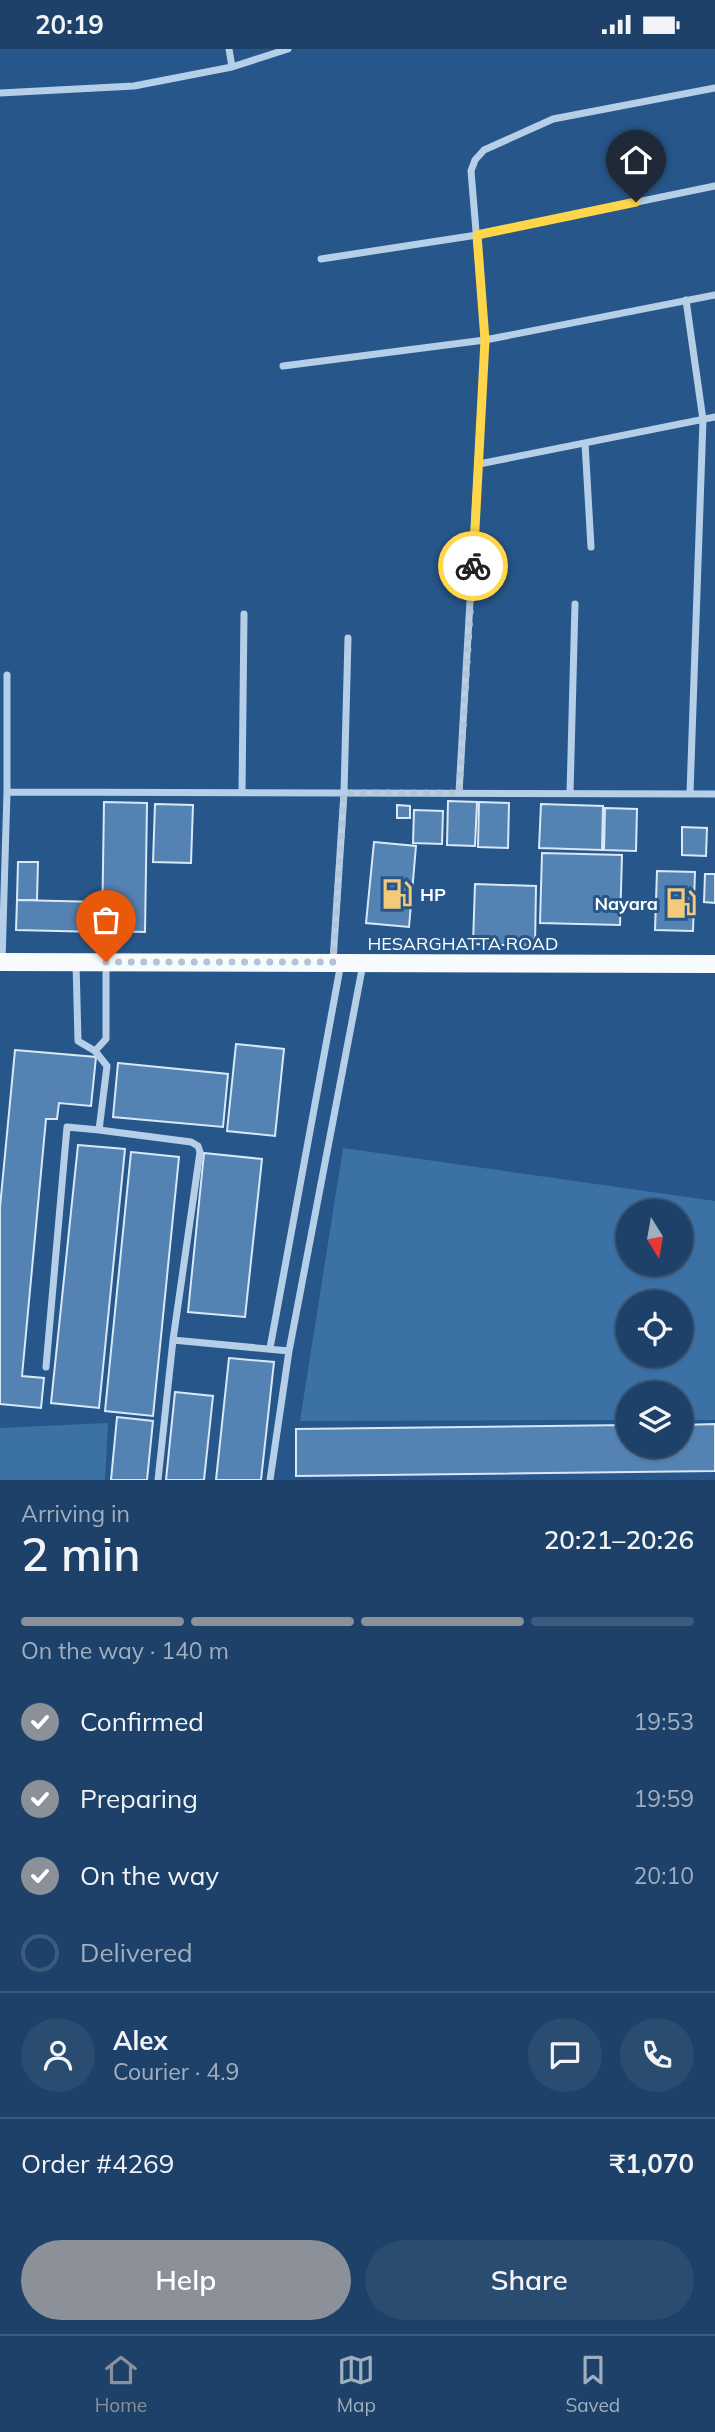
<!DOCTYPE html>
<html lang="en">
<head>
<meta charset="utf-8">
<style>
	body { margin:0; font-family:Mulish,sans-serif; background:#2a4c71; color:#f1f3f6; height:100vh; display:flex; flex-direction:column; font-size:26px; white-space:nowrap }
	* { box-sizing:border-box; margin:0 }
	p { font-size:23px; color:#a0afc0 }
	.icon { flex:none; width:38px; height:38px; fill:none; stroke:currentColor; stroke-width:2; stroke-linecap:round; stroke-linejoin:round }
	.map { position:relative; height:1431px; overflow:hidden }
	.side { display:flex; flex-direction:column; background:#1d4168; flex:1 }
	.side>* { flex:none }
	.needle { width:46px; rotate:169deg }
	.controls { position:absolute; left:616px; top:1150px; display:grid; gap:14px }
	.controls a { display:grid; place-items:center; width:77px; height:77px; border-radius:50%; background:#1d4168; box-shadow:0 2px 5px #0004,0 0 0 2px #3b5a7c; font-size:35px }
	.pin { position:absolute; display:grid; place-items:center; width:60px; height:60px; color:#fff; margin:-72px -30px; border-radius:50% 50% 50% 0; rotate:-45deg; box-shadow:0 0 7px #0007 }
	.pin .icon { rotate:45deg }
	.courier { position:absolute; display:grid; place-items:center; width:70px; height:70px; margin:-35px; border:5px solid #ffd54a; border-radius:50%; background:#fff; color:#222; box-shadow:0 2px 9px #0007 }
	.overview em { font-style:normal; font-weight:600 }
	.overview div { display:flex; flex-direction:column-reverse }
	.overview { display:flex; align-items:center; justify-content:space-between; height:119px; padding:0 21px }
	h1 { font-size:46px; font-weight:600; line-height:52px }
	.bar { display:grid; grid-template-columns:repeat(4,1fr); gap:10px 7px; align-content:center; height:84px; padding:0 21px }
	.bar i { height:9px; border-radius:5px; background:#3b5a7c }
	.bar .current { background:#8c9099 }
	.bar p { grid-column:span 4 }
	.line { display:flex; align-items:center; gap:18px; padding:0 21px; border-top:2px solid #3b5a7c }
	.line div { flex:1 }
	.round { display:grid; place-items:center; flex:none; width:74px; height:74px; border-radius:37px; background:#2a4c71 }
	ol { padding:0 21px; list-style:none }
	li { display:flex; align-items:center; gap:21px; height:77px }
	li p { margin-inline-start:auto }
	li .icon { padding:7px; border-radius:50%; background:#8c9099; color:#fff; stroke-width:4 }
	li:last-child { color:#a0afc0 }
	li i { width:38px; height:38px; border:4px solid #3b5a7c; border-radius:50% }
	.cta { display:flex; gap:14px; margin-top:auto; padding:14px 21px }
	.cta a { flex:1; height:80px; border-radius:42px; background:#8c9099; color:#fff; font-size:28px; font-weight:600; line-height:80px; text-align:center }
	.cta a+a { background:#2a4c71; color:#f1f3f6 }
	.status { display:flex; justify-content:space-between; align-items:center; height:49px; padding:0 35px; background:#1d4168; direction:ltr }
	.status svg { height:19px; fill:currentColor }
	.dock { display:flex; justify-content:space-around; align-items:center; height:98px; border-top:2px solid #3b5a7c; background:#1d4168; font-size:19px; color:#a0afc0 }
	.dock a { display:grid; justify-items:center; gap:4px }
	.dock .current { color:#8c9099 }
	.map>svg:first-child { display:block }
	.green { fill:#3c71a6; fill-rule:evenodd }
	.building { fill:#5482b2; stroke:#d9e8f7; stroke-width:2 }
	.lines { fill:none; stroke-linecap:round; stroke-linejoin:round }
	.street { stroke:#b5cfe9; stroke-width:7 }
	.primary { stroke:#f8fbfe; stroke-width:18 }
	.done { stroke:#b3c4d6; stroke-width:7; stroke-dasharray:0 12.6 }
	.route { stroke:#ffd54a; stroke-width:9 }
	.labels { text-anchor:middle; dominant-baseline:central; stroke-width:6; stroke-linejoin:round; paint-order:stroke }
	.poi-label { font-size:18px; font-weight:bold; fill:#fff; stroke:#27578a; text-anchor:start }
	.street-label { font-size:18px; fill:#fff; stroke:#27578a }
</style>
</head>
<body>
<div class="status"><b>20:19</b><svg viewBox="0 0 49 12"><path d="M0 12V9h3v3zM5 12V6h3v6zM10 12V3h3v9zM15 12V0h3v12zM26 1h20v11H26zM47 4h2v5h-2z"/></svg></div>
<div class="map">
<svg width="715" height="1431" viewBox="0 0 715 1431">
	<rect width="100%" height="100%" fill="#27578a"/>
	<path class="green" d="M343,1099l372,53v219h-34v-27h-53v27l-328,1zM628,1162h53v52h-53zM628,1253h53v53h-53z
		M108,1374l-3,57h-105v-52z"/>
	<path class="building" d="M448,752l29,1 -2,44 -28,-1z
		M104,753l43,1 -2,129 -43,-1z
		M479,753l30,1 -1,45 -30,-1z
		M155,755l38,1 -2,58 -38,-1z
		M541,755l62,2 -1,44 -63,-2z
		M397,756l13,1v12h-13z
		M605,759l32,1 -1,42 -32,-1z
		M414,761l29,1 -1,33 -29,-1z
		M682,778l25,1 -1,28 -24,-1z
		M374,793l42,4 -7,81 -43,-4z
		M542,804l80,2 -2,70 -80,-2z
		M18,813h20l-1,38h-20z
		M657,822l38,1 -2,59 -38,-1z
		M705,825h10v29l-11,-1z
		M475,835l61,2 -1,60 -62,-2z
		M17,851l83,2 -1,30 -83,-2z
		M236,995l48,5 -9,87 -48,-5z
		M15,1001l81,7 -5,49 -32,-3 -2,16h-11l-24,257 22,2 -3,30 -41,-4v-197z
		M118,1014l110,11 -5,53 -110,-10z
		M78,1096l47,4 -26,259 -48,-5z
		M131,1103l48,5 -26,259 -48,-5z
		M204,1104l58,6 -17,158 -57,-5z
		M229,1309l45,4 -13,118h-45z
		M175,1343l38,4 -9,84h-38z
		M117,1368l36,4 -6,59h-36z
		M715,1375v47l-419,5v-47l332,-4v20h53v-20z"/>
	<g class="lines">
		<path class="street" d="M229,0l3,18
			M0,44l134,-7 98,-19 56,-18
			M321,210l156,-24 238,-49
			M686,251l17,120 -13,373
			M283,317l202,-26 230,-45
			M585,394l6,104
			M479,415l236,-47
			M7,743l708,2
			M242,743l2,-178
			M459,744l26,-453 -14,-169 4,-11 9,-10 69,-31 162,-31
			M570,744l5,-189
			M2,912l5,-169v-117
			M333,912l11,-168 4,-155
			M76,913l2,79 17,10 12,15 -8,64 92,12 7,4 2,6 -27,188
			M95,1002l11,-12v-74
			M270,1299l71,-385
			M46,1318l21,-240 32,3
			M158,1431l15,-140 116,11
			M270,1431l19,-129 74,-387"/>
		<path class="primary" d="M0,913l715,2"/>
	</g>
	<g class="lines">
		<path class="done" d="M106,913h227l11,-169h115l14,-227"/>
		<path class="route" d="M473,517l12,-226 -8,-105 159,-33"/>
	</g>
	<defs>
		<symbol id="fuel-bare" viewBox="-9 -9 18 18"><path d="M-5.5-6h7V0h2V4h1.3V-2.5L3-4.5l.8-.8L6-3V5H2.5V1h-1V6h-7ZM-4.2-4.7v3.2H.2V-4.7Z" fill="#f2ca7a" stroke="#27578a" stroke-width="2.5" paint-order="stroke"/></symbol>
	</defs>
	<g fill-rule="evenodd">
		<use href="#fuel-bare" x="375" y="823" width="44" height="44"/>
		<use href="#fuel-bare" x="659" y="832" width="44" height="44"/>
	</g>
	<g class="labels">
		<g class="poi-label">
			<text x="420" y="845">HP</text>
			<text x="658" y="854" text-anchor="end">Nayara</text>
		</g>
		<g class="street-label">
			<text x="463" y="894">HESARGHATTA ROAD</text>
		</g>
	</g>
</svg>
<div class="controls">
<a><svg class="needle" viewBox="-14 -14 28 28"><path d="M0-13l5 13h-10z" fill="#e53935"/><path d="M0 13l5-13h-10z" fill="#a0afc0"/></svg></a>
<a><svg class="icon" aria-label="locate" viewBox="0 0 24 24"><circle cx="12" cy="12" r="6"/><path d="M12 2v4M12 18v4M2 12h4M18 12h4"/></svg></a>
<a><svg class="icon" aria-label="layers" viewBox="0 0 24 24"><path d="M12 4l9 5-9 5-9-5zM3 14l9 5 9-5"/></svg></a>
</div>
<div class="pin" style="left:106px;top:913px;background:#ea580c"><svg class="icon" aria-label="bag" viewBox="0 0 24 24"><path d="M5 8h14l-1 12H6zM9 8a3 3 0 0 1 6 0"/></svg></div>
<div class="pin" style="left:636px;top:153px;background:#1f2937"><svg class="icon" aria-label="home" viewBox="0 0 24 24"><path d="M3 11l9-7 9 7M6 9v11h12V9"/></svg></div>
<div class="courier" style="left:473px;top:517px"><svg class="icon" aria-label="bike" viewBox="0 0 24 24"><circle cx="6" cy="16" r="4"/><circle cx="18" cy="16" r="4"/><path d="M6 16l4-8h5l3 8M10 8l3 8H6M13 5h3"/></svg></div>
</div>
<section class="side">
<div class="overview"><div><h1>2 min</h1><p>Arriving in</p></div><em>20:21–20:26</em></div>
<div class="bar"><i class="current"></i><i class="current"></i><i class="current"></i><i></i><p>On the way · 140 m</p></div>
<ol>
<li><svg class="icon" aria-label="check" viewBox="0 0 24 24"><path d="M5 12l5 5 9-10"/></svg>Confirmed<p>19:53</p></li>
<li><svg class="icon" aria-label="check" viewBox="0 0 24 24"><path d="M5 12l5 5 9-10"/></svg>Preparing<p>19:59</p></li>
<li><svg class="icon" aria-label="check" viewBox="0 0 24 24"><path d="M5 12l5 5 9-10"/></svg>On the way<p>20:10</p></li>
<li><i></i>Delivered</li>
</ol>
<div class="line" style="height:126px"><a class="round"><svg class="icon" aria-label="person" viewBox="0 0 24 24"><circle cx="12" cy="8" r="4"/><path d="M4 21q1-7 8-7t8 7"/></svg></a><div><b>Alex</b><p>Courier · 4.9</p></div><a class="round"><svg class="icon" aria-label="chat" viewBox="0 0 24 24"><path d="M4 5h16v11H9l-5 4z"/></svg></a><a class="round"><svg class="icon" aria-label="phone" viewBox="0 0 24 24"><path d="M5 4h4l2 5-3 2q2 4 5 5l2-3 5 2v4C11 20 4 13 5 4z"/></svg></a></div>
<div class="line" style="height:91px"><div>Order #4269</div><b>₹1,070</b></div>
<div class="cta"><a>Help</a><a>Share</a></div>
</section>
<nav class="dock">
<a class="current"><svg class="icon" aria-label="home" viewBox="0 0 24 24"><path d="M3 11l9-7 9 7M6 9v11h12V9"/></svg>Home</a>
<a><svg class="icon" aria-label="map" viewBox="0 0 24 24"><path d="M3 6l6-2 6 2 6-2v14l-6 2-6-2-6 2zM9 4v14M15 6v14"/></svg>Map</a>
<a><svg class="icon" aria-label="saved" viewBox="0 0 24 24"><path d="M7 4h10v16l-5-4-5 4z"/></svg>Saved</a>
</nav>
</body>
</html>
